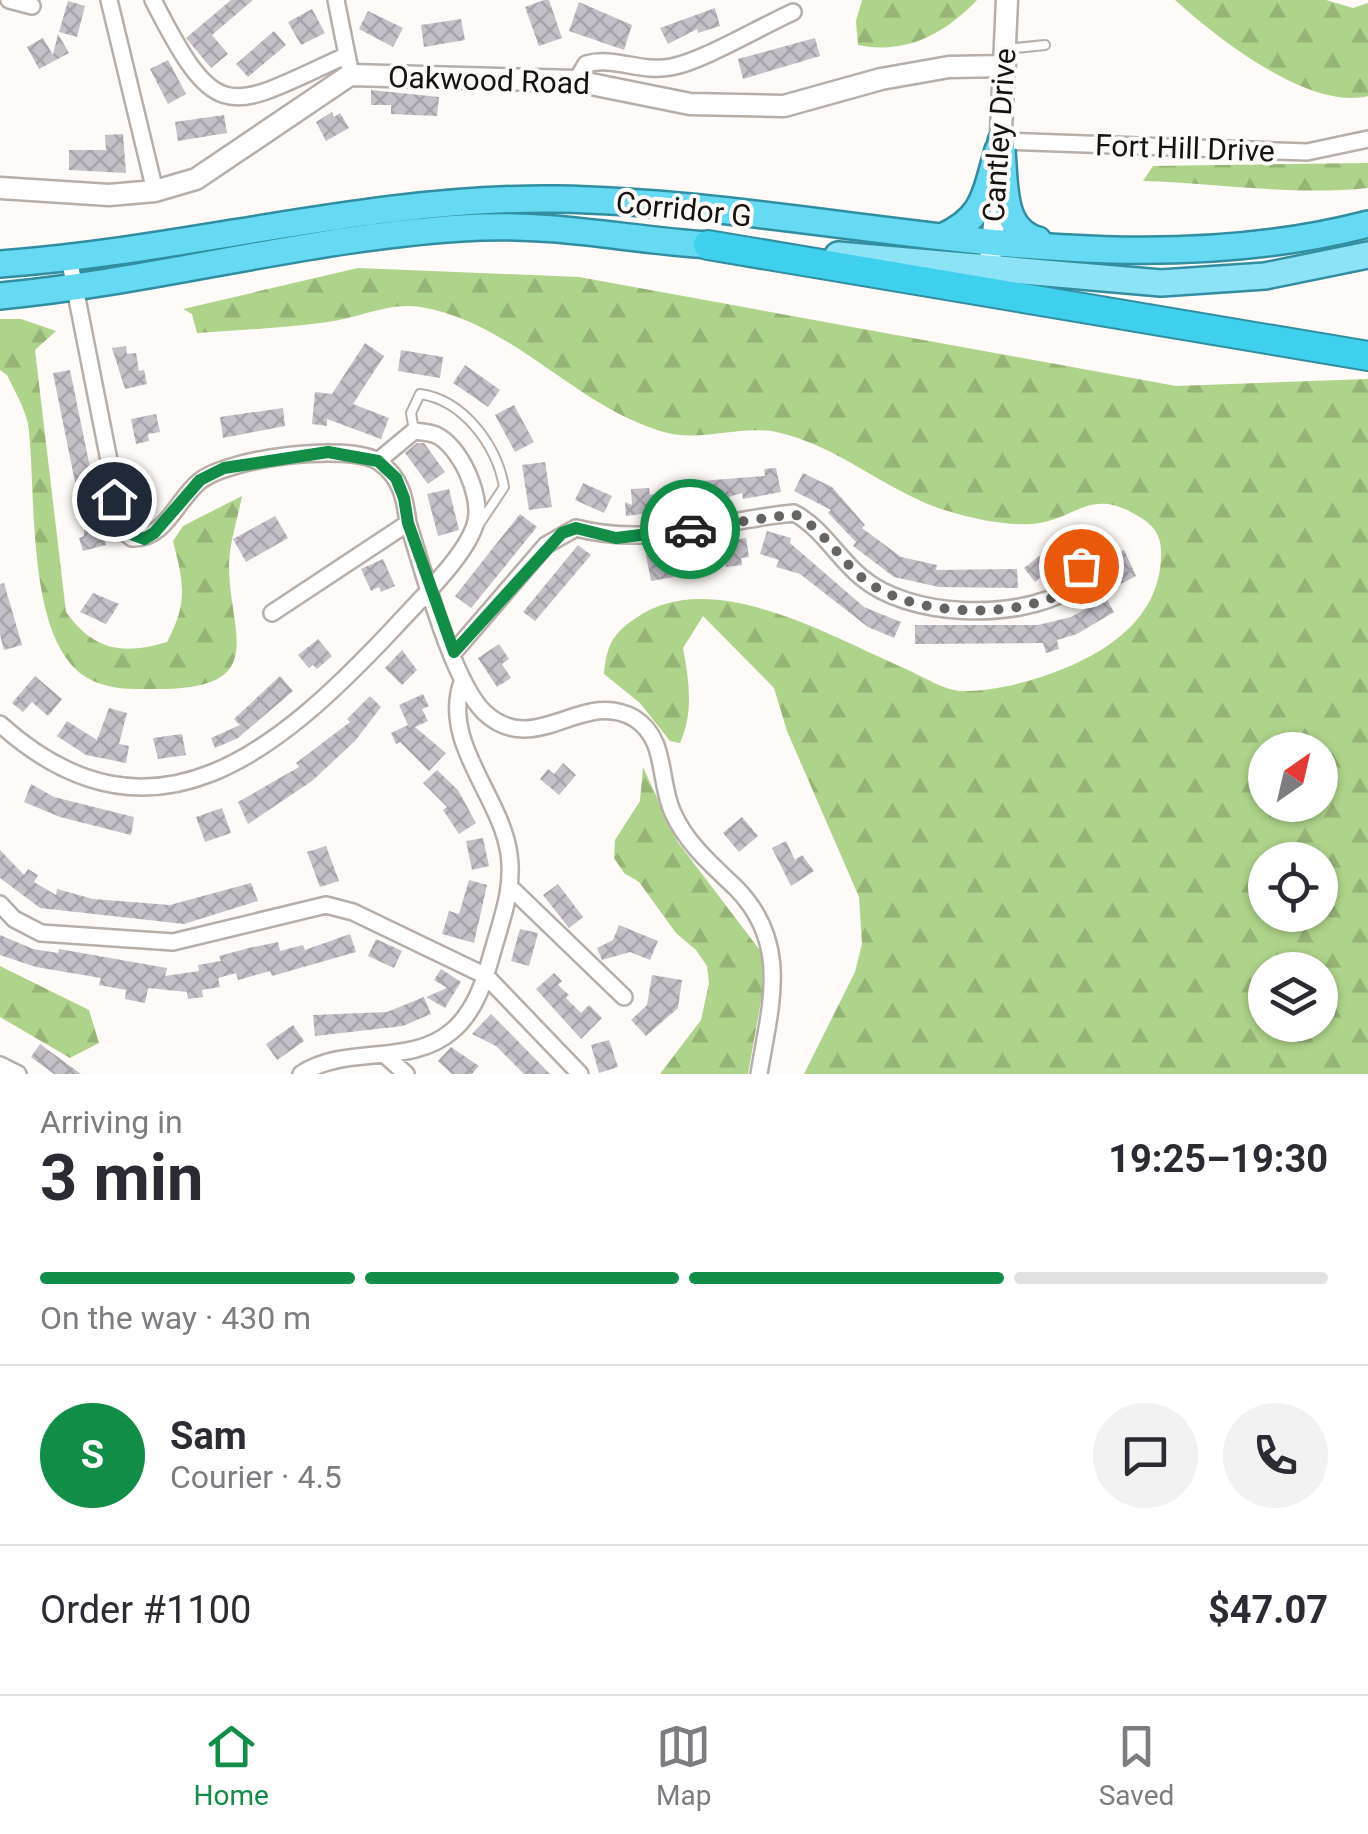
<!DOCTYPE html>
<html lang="en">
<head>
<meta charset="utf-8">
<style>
	body { margin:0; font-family:Roboto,sans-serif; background:#f2f2f3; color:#2b2b33; height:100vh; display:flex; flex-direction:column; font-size:38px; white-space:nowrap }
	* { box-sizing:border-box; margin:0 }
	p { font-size:32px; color:#7c7c81 }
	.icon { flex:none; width:55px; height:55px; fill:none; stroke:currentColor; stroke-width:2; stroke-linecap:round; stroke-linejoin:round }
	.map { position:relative; height:1074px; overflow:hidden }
	.details { display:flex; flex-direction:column; background:#fff; flex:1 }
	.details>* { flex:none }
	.needle { width:65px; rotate:34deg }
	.controls { position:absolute; left:1248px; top:732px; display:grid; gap:20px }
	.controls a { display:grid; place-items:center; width:90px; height:90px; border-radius:50%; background:#fff; box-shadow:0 2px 8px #0004; font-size:50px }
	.pin { position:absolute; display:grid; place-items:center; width:85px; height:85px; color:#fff; margin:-42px; border:5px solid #fff; border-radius:50%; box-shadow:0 2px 10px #0007 }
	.courier { position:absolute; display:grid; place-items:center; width:100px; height:100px; margin:-50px; border:8px solid #118d48; border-radius:50%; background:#fff; color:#222; box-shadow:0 2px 12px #0007 }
	.head em { font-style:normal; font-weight:700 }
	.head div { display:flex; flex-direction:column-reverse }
	.head { display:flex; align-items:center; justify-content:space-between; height:170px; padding:0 40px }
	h1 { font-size:65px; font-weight:700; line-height:75px }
	.bar { display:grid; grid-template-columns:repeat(4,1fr); gap:15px 10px; align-content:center; height:120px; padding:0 40px }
	.bar i { height:12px; border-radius:8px; background:#e1e1e2 }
	.bar .active { background:#118d48 }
	.bar p { grid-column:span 4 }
	.line { display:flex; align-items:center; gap:25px; padding:0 40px; border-top:2px solid #e1e1e2 }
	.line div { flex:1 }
	.round { display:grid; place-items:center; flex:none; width:105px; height:105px; border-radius:52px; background:#f2f2f3 }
	.menu { display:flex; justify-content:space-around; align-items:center; height:140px; border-top:2px solid #e1e1e2; background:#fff; font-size:28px; color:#7c7c81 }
	.menu a { display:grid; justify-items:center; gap:5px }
	.menu .active { color:#118d48 }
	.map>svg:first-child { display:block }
	.forest { fill:url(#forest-firs); fill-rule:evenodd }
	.building { fill:url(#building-cross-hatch) }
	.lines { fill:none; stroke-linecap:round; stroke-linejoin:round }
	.service-casing { stroke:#b8aea8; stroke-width:12 }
	.minor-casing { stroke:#b8aea8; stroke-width:20 }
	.tertiary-casing { stroke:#b8aea8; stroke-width:25 }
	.primary-casing { stroke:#318ea0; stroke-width:30 }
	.trunk-casing { stroke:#318ea0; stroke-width:30 }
	.motorway-casing { stroke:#318ea0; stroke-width:32 }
	.service { stroke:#fff; stroke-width:8 }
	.minor { stroke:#fff; stroke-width:15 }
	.tertiary { stroke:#fff; stroke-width:20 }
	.primary { stroke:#8ce3f5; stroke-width:25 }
	.trunk { stroke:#66daf2; stroke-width:25 }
	.motorway { stroke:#3fd0ee; stroke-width:28 }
	.done { stroke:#676361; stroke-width:10; stroke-dasharray:0 18 }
	.route { stroke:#118d48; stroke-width:12 }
	.labels { text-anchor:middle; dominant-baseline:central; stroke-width:8; stroke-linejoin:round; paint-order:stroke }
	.street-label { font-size:30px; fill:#161210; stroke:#fefaf7 }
</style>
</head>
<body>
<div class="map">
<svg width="1368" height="1074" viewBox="0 0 1368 1074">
	<defs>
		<pattern id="forest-firs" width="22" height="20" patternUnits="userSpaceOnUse" patternTransform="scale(2.5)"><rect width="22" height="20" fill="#aed38a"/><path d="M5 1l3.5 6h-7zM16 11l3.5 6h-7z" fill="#95b476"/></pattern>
		<pattern id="building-cross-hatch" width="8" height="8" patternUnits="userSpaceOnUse" patternTransform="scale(2.5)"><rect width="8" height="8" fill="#c5bfc8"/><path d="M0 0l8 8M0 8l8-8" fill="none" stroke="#a8a3ab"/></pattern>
	</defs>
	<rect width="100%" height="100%" fill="#fefaf7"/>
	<path class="forest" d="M862,0h115c-32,34 -72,55 -119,45l-2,-24z
		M1175,0h151l27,8 15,-5v93c-59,15 -152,-59 -193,-96z
		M1368,163v25c-76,8 -149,-5 -225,-7l10,-15z
		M358,268l221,9 597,109 192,-7v695h-564l51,-102 7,-28 -3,-47 -72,-166 -13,-43 -71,-72 -20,32c6,32 11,64 -3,95l-10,-2 -30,-38 -36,-29c3,-29 8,-40 32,-56 76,-53 195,19 270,51 16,7 39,22 56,22 46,1 111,-21 148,-47 32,-22 53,-54 51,-95 -1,-16 -9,-25 -23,-33 -49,-30 -61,4 -106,8 -29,2 -67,-7 -94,-16 -55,-20 -100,-61 -157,-75 -41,-10 -80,11 -121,-2 -87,-27 -147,-108 -239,-124 -33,-5 -62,11 -93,15 -44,6 -88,8 -131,11l-5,-19 -9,-5zM1265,750h55v55h-55zM1265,860h55v55h-55zM1265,970h55v55h-55z
		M0,319h21l35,12 -21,19 31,262c28,39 57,43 101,30 21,-39 17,-58 6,-101l10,-15 59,-30c-4,21 -12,45 -13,67 -1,69 43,125 -69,126 -24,0 -52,2 -74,-12 -62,-38 -49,-191 -58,-253 -3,-16 -14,-34 -21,-49l-7,-5z
		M643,767l34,74 91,120 -20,113h-88l41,-54 8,-37 -2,-17 -11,-16 -20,-17 -37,-51 -15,-9 -10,-15 1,-18 25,-39z
		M0,966l89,44 10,33 -29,15 -70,-41z"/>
	<path class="building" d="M231,0h22l-41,35 16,19 -17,14 -25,-30z
		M544,0h5l13,38 -23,8 -14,-39z
		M68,1l17,5 -8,31 -18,-5z
		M579,2l53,23 -8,25 -55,-19z
		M715,8l5,18 -22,7 -1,-4 -29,15 -8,-16z
		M312,9l13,24 -24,12 -13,-23z
		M368,11l35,17 -10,19 -34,-18z
		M461,19l4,21 -41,7 -3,-22z
		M274,31l12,14 -38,32 -12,-13z
		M58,34l11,19 -30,16 -12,-22 16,-9 10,17z
		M815,38l5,18 -77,23 -5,-20z
		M168,60l18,34 -18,10 -18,-35z
		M371,90l68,7 -2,19 -46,-2v-9h-20z
		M332,112l2,5 6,-4 9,15 -23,13 -10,-19z
		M224,115l3,18 -49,8 -3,-19z
		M123,134l3,39 -57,-3v-20h37l-1,-15z
		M365,343l19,13 -31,48 36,14 -8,21 -54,-20v7l-15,-2 3,-32 17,2z
		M126,346l1,8 9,-1 3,18 5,-1 3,14 -22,5 -13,-41z
		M401,350l42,7 -3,21 -42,-7z
		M465,365l35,25 -12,17 -35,-24z
		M70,370l36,175 -23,6 -4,-13 5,-2v-9l-31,-154z
		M514,405l20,37 -19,10 -20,-37z
		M283,408l2,18 -62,12 -3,-21z
		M156,414l4,18 -12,2 1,7 -13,3 -5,-25z
		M417,443h7l21,29 -17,12 -23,-31z
		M545,462l7,45 -23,3 -7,-45z
		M776,468l5,24 -38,7 -1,-6 -46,14 -70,9 -1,-14 7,3 -1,-16 18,-1 1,7 52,-8 -1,-6 64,-5 -1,-7z
		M803,473l29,14 33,38 -3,3 39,29 36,8 -1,5 81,-1 1,19 -79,-1 -45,-10 -41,-31 3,-4 -28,-29 3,-3 -37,-19z
		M583,483l29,13 -8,17 -29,-13z
		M449,489l10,41 -21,6 -11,-42z
		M520,514l17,13 -66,81 -16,-12z
		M275,516l13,22 -42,24 -13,-23z
		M767,531l24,7 -1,5 74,64 37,15 -7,16 -26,-11 -68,-53 -24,-7 3,-7 -19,-6z
		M1067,531l33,3 -2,18 -33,-3z
		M746,538l3,19 -8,1 1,7 -16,2 -1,-7 -52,10 1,7 -23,4 -5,-26z
		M578,545l13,10 -56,66 -12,-9z
		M1052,546l10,13 -27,23 -11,-14z
		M1124,550l12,26 -19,10 -13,-26z
		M383,559l12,27 -14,6 -2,-5 -8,4 -10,-22z
		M4,583l18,62 -18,5 -4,-15v-51z
		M93,593l26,11 -13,20 -26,-12z
		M1106,598l8,14 -37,22 -20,6 2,9 -13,4 -3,-10 -128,1v-19h123l33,-8z
		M318,639l14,17 -15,13 -4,-4 -4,3 -11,-13z
		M499,644l10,15 -7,5 9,14 -14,9 -19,-29z
		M402,650l15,20 -15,15 -17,-17z
		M35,676l27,23 -14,17 -16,-14 -9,10 -11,-9z
		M280,676l13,15 -55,47 -23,10 -4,-10 29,-13 -6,-6z
		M423,694l6,12 -7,3 6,12 -13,6 31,26 -17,18 -29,-29 -4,2 -5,-11 17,-8 -9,-20z
		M370,696l11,11 -26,34 -43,40 -64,43 -10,-22 61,-35 -3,-4 54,-41 -3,-3z
		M109,708l18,5 -8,31 10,2 -3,17 -40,-8 -29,-19 10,-15 30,19z
		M182,734l4,21 -28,4 -5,-21z
		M563,763l13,12 -17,20 -19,-16 8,-10 6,5z
		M437,770l21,20 18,33 -17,11 -16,-24 4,-3 -24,-24z
		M31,784l23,13 80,20 -3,18 -71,-18 -36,-15z
		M222,808l9,25 -26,9 -9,-25z
		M742,817l16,19 -19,16 -16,-19z
		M483,838l6,28 -17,4 -6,-29z
		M786,841l9,19 7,-5 12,16 -23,15 -19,-38z
		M326,846l13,35 -19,6 -13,-35z
		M0,850l24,25 4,-6 10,6 -4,7 22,13 1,-6 36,10 77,6 81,-22 7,18 -74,23 -144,-16 -40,-30z
		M469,880l18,5 -13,58 -32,-9 7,-23 10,3z
		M558,884l25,33 -14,11 -26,-33z
		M619,925l39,16 -8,19 -20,-8 -28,8 -5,-12 16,-8z
		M520,929l18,4 -9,33 -18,-5z
		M350,934l6,18 -84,24 -2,-5 -32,9 -2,-7 -18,5 2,9 -18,3 1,7 -15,2 -1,-7 -39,-4 -3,15 -20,-4 1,-9 -27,-5 2,-7 -65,-11 -36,-12v-20l33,14 25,4 1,-4 108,19 -2,8 34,-5 -1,-6 23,-4 -2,-5 30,-8 29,-6 2,9 23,-6 2,5z
		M376,939l26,12 -8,17 -26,-12z
		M441,969l20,13 -16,26 -19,-11 21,-9 -13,-8z
		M554,973l8,8 -4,4 11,10 -3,3 15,15 8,-8 13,13 -21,21 -45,-50z
		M652,975l30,5 -4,28 -32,28 -15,-16 16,-15z
		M424,997l7,17 -28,12 -88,10 -2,-21 74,-3z
		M491,1014l18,18 41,42h-26l-28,-28 -24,-12z
		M293,1025l11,16 -27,19 -11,-16z
		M609,1040l9,27 -19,6 -8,-28z
		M40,1044l41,30h-27l-23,-17z
		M451,1047l28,19 -7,8h-20l-14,-13z"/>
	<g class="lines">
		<defs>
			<path id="service" d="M1005,49l40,-4
				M414,431l-3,-18 9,-19c44,6 77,52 84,93l-26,39"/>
			<path id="minor" d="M9,0l23,6
				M109,0l46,191
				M153,0c65,128 75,110 194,55
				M336,0l13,65
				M576,81l10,-17c28,-8 55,9 85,3 32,-6 89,-40 122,-55
				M1001,141l306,11 61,-13
				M69,258l54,273 9,7c33,2 45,-39 68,-57 28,-23 149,-39 179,-19 22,15 26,37 29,61 15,46 44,158 76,189 51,48 98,-24 150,6 34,21 24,64 39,95 14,31 39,52 63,75 55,56 34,118 23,186
				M1066 581a14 14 0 1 1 28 0a14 14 0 1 1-28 0Z
				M272,613l136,-90
				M454,652l92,-107 30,-17c77,20 140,-8 218,-15 28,15 43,44 67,64 48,41 154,44 208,13
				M0,724c153,138 281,24 393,-95 23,-26 76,-75 83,-108 6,-26 -16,-75 -40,-86 -6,-3 -16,-3 -22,-4l-36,30
				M511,888l113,109
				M0,904l14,15 27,14 132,9 153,-37 27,7 133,64 94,98
				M385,1055l21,19
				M0,1065l18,9
				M301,1074c45,-30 109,-7 151,-43 24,-20 33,-52 41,-81 9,-32 21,-62 16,-96 -8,-58 -68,-111 -47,-172"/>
			<path id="tertiary" d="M1000,153l7,-153
				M0,188l109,7 46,-4 41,-12 154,-104 226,6 114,23 94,2 97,-27 68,-12 56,-1
				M989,269l10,-87"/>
			<path id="primary" d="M838,255l323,28 104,-7 103,-21"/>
			<path id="trunk" d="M1001,141c5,35 -3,89 37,99
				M942,237c44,-20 43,-44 56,-87
				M0,264c186,-13 368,-67 556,-65 270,4 543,95 812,25
				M0,296c161,-15 320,-62 481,-69 77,-3 151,13 227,18"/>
			<path id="motorway" d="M708,245l660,111"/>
		</defs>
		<use href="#service" class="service-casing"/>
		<use href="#minor" class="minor-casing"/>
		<use href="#tertiary" class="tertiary-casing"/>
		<use href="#primary" class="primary-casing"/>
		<use href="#trunk" class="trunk-casing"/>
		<use href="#motorway" class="motorway-casing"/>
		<use href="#service" class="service"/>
		<use href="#minor" class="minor"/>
		<use href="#tertiary" class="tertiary"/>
		<use href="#primary" class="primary"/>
		<use href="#trunk" class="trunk"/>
		<use href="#motorway" class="motorway"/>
	</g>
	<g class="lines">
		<path class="done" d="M690,529l104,-15c28,14 44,43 67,63 48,41 155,43 208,13l-1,-18 13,-6"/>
		<path class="route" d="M114,499l9,32 21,8 10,-6 46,-53 24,-12 104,-16 50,9 18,17 8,20 4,25 46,129 108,-119 14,-5 40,10 74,-9"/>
	</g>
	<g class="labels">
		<g class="street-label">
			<text transform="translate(489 80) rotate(2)">Oakwood Road</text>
			<text transform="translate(999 135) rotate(-86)">Cantley Drive</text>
			<text transform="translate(1185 148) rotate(2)">Fort Hill Drive</text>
			<text transform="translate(684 209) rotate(6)">Corridor G</text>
		</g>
	</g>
</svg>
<div class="controls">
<a><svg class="needle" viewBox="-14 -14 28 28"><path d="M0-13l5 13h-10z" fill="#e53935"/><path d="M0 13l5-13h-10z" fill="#7c7c81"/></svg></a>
<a><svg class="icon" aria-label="locate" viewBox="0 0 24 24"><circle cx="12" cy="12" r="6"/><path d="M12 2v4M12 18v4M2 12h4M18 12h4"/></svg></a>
<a><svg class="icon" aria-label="layers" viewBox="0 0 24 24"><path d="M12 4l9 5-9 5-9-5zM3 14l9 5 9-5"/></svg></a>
</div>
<div class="pin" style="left:1081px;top:566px;background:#ea580c"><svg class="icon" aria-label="bag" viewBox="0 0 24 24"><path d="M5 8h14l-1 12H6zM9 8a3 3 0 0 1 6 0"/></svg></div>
<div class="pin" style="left:114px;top:499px;background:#1f2937"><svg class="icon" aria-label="home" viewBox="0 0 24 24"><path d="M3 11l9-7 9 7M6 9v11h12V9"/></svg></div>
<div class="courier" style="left:690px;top:529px"><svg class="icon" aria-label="car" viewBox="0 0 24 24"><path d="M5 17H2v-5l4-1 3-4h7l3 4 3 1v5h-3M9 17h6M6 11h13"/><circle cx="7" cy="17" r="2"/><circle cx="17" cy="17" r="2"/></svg></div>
</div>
<section class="details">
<div class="head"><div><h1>3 min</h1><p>Arriving in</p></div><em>19:25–19:30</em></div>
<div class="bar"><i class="active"></i><i class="active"></i><i class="active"></i><i></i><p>On the way · 430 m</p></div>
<div class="line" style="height:180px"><b class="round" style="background:#118d48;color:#fff">S</b><div><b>Sam</b><p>Courier · 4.5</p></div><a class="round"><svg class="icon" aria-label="chat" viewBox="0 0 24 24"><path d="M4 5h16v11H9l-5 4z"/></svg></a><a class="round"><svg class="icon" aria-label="phone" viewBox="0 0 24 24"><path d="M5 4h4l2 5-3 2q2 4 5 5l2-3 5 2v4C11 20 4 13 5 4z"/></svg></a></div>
<div class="line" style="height:130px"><div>Order #1100</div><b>$47.07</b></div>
</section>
<nav class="menu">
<a class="active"><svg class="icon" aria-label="home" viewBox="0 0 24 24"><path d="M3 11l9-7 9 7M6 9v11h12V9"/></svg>Home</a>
<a><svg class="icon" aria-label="map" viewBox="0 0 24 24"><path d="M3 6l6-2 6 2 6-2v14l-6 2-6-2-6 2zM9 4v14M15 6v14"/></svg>Map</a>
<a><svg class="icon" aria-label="saved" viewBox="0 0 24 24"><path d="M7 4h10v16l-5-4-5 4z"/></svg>Saved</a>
</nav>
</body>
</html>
